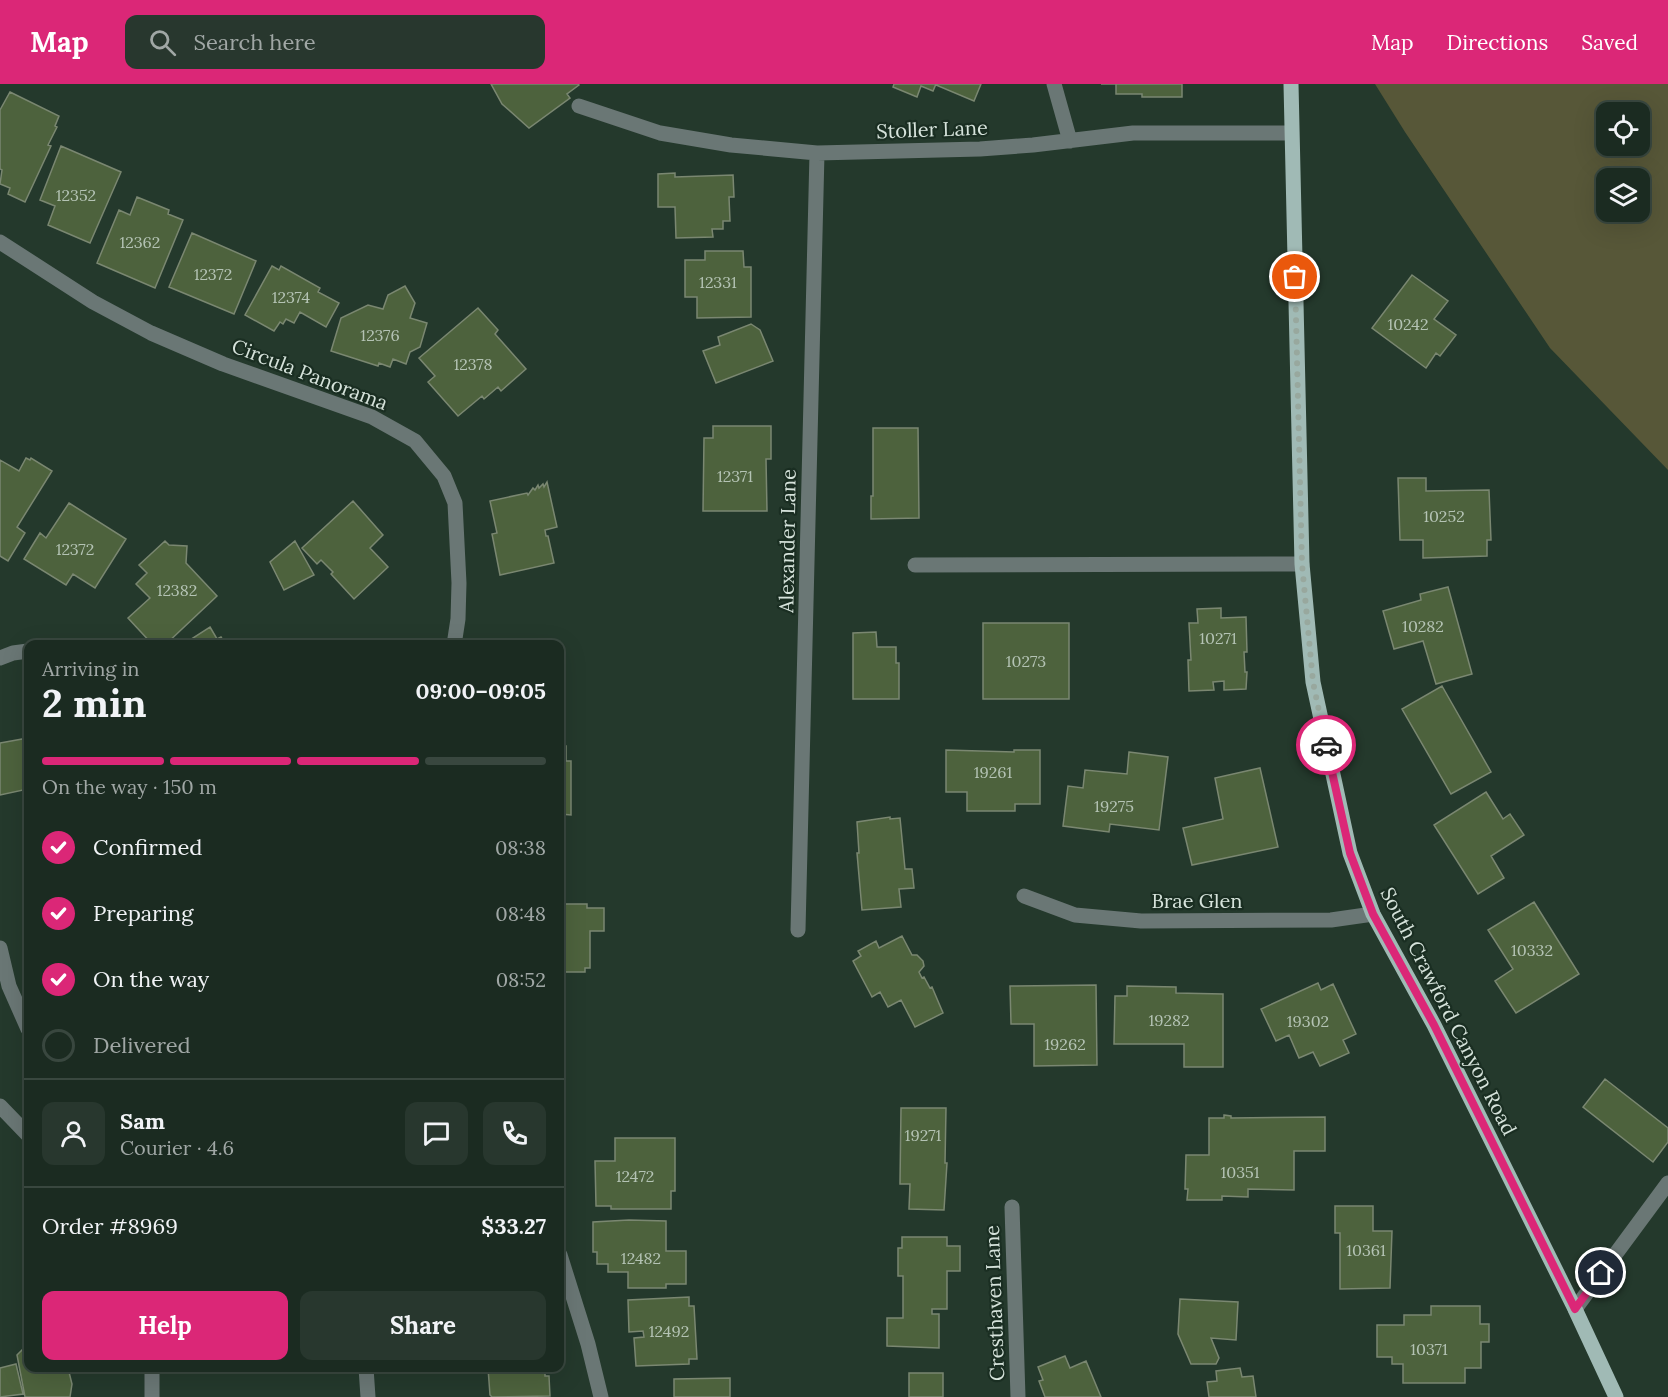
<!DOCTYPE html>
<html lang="en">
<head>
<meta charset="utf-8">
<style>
	body { margin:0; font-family:Lora,serif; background:#28372e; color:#f1f3f6; height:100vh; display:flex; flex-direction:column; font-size:22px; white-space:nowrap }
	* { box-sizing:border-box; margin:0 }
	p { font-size:20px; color:#a0a7a5 }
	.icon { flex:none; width:33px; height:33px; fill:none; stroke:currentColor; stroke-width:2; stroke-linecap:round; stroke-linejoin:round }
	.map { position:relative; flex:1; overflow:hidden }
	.panel { position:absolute; left:24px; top:556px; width:540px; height:732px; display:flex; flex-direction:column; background:#1b2b21; border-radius:12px; box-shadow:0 6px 24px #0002,0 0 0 2px #39473f }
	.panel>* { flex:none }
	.controls { position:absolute; left:1596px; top:18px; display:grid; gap:12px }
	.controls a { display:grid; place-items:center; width:54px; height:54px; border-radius:12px; background:#1b2b21; box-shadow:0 6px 24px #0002,0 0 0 2px #39473f; font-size:30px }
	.pin { position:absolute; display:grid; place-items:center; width:51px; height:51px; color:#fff; margin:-26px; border:3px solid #fff; border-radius:50%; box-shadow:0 2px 6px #0007 }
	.courier { position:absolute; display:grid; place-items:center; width:60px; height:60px; margin:-30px; border:4px solid #db2777; border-radius:50%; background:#fff; color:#222; box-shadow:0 2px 8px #0007 }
	.overview em { font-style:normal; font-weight:800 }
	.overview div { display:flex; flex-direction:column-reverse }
	.overview { display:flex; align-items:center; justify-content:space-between; height:102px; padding:0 18px }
	h1 { font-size:39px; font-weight:800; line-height:45px }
	.bar { display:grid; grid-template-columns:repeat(4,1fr); gap:9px 6px; align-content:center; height:72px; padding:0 18px }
	.bar i { height:8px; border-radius:4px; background:#39473f }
	.bar .current { background:#db2777 }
	.bar p { grid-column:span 4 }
	.line { display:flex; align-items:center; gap:15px; padding:0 18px; border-top:2px solid #39473f }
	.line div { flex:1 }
	.round { display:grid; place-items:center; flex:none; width:63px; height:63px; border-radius:12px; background:#28372e }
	ol { padding:0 18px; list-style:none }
	li { display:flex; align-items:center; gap:18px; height:66px }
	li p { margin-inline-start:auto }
	li .icon { padding:6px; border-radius:50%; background:#db2777; color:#fff; stroke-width:4 }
	li:last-child { color:#a0a7a5 }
	li i { width:33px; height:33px; border:3px solid #39473f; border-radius:50% }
	.button { display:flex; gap:12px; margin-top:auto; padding:12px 18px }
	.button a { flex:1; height:69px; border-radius:12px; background:#db2777; color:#fff; font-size:24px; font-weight:800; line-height:69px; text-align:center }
	.button a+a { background:#28372e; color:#f1f3f6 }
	header { display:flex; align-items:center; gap:36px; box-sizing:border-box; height:84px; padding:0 30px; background:#db2777; color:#fff }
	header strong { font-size:28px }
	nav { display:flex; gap:33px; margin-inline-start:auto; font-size:21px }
	.search { width:420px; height:54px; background:#28372e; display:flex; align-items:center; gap:15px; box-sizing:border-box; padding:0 21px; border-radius:12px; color:#a0a7a5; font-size:22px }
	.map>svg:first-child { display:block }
	.green { fill:#575738; fill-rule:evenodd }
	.building { fill:#4d623d; stroke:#7a8771; stroke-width:1.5 }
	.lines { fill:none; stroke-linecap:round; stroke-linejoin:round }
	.minor { stroke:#6a7775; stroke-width:15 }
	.major { stroke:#a0bab5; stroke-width:15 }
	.done { stroke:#98a89e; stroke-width:6; stroke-dasharray:0 10.8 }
	.route { stroke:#db2777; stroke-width:8 }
	.labels { text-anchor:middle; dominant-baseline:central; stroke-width:4.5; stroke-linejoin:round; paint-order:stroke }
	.number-label { font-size:16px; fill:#b4c3b4 }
	.street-label { font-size:20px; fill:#d6e3db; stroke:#1a2e22 }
</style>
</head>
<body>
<header>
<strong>Map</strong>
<div class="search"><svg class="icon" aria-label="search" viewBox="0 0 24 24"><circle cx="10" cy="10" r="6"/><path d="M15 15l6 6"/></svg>Search here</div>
<nav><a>Map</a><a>Directions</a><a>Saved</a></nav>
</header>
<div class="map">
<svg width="1668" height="1313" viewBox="0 0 1668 1313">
	<rect width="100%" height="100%" fill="#24392c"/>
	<path class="green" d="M1375,0h293v386l-118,-122 -145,-216zM1606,28h34v34h-34zM1606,94h34v34h-34z"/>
	<path class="building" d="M491,0h87l1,1 -12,9 3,4 -41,30 -27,-24z
		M894,0h42l-3,7 -12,-5 -4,11 -24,-10z
		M936,0h45l-7,17 -38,-16z
		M1101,0h81v13h-40v-3h-26v-10z
		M10,8l49,24 -4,10 2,1 -9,18 3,1 -26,56 -17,-8 2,-6 -10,-4 2,-14 -2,-1v-59z
		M61,62l60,26 -31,71 -42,-18 7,-19 -15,-6z
		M675,89v4l58,-2 1,22h-5l1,24h-7v8h-11l1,8 -37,1 -1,-31h-17v-33z
		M137,113l32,13 -1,4 15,6 -28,68 -58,-25 22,-53 11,5z
		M192,149l64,28 -22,53 -65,-27z
		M705,167h38l1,16h7v50l-54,1v-21h-12v-37h20z
		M272,182l7,4 2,-4 39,22 -2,4 21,11 -13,24 -26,-15 -6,11 -8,-4 -3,5 -3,-2 -6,9 -29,-16z
		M1412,191l36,26 -14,18 22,16 -16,21 -4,-3 -10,15 -54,-40z
		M405,202l10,17 -5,15 17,5 -7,24 -10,5 -4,12 -13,-5 -3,8 -11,-4 -1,3 -47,-15 10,-33 27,-13 15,4 5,-14z
		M478,224l20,22 -3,4 31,35 -25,22 -3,-4 -14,12 -2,-3 -24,20 -30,-34 7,-6 -16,-18z
		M751,240l9,6 13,31 -57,22 -13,-32 17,-6 -2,-8z
		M713,342h58v33h-5l1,52h-64l1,-73h9z
		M873,344h45l1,90 -48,1v-23h2z
		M26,374l4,2 1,-2 21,13 -35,56 8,6 -17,28 -8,-5v-96l19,11z
		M1398,394h28v13l63,-1 2,50h-4v16l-64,2v-18h-23z
		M547,398l10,45 -12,3 1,6h2l6,27 -54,12 -8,-41 5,-1 -7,-32 37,-8 1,2 5,-7 2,2 3,-5 1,3 4,-4 1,3z
		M353,417l30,34 -13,13 18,19 -34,32 -23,-25 2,-2 -12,-12 -4,4 -15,-16z
		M69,419l57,36 -31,49 -22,-14 -7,11 -42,-26 16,-26 6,5z
		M165,457l4,4 18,1 -1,17 31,33 -52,49h-12l-25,-27 22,-20 -14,-14 11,-11 -8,-8z
		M295,457l19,34 -30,15 -14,-28z
		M1448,503l24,87 -36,10 -13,-43 -29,8 -11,-38 38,-11 -1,-6z
		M1221,524v10l25,-1 1,35h-3l1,20h2l-1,17 -22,1v-9l-11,1 1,8 -25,1 -1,-31h3l-2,-37h9l-1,-14z
		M983,539h86v76h-86z
		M210,543l7,12 4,-2 5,8h-44z
		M876,548l1,15h19v16h3v36h-46v-66z
		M1442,602l49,86 -40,22 -49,-85z
		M28,654v51l-28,6v-52z
		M560,662h6v15h5v54l-11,-1z
		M946,666l68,2v-2h26v54h-25v7h-48v-19h-21z
		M1129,668l39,5 -9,73 -49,-6 -1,8 -46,-6 5,-40 15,2 2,-18 42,4z
		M1260,684l18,79 -86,18 -9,-37 40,-9 -8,-41z
		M1486,708l17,27 7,-5 14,21 -33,21 13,22 -26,16 -44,-69z
		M890,733v2l10,-1 5,51h7l2,19 -15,1 2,18 -39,3 -5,-57h2l-2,-31z
		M560,779h3l1,30h-4z
		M1534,818l45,72 -63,39 -21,-32 18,-12 -25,-39z
		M560,820h27v4h17v23h-14v37h-5v4h-25z
		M902,852l10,19h5l6,6 1,5 -5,6 3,6 2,-1 6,11 2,-1 11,26 -28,14 -14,-27 -13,7 -8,-15 -8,5 -19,-36 8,-5 -3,-5 18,-10 3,7z
		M1318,899l3,7 12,-6 23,50 -13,6 6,13 -29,13 -7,-14 -14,6 -10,-23 -13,6 -15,-32z
		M1096,901l1,80 -63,1v-42h-23l-1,-38z
		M1127,902l49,1v6l47,1v73h-39v-23h-70l1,-48h12z
		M1605,995l63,49v14l-15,20 -70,-55z
		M901,1024h45l-1,55h2l-3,47 -35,-1 1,-25h-10z
		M1224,1031l7,1v2l94,-1v34h-31v39l-46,-1v8l-26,-1v4h-35l1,-11h-3l1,-34h23v-37h15z
		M615,1054h60v53h-4v18h-60v-3h-15l-1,-45h20z
		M1335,1122h38v25h19l-2,57 -50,1v-56h-5z
		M629,1136l37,1v30h20v33h-20v4h-38v-16h-20v-8h-11v-12h-4v-30z
		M902,1153h45v9h13v25h-13v38h-15v5h7v34l-52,-2v-28h16v-42h-5v-28h4z
		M689,1213v9h5l3,53h-8v5l-53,2 -2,-28 10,-1 -1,-6 -14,1 -1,-32z
		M1180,1215l58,3 -2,38 -25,-2 8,20 -3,6h-25l-13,-30z
		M1431,1222h49v18h9v18h-8v26h-16v15h-62v-19h-11v-7h-15v-32h27v-10h27z
		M28,1260v24h40l4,16 -2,13h-45l-8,-42z
		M1065,1272l5,12 16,-7 15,36h-56l-6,-16 4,-1 -5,-13z
		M16,1280l7,30 -23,3v-29z
		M488,1284h57v8h4l1,20 -58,1 -2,-2z
		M1240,1284l2,9 11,-1 3,21h-47l-2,-15 10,-1 -1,-10z
		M909,1289h34v24h-34z
		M730,1294v19h-56v-18z"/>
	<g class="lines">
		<path class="minor" d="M1054,0l16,57
			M579,22l81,27 71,12 86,8 163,-4 53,-4 100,-12h158
			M0,158l93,60 58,31 72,31 149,53 43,24 29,35 11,27 4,80 -1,36 -4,26
			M915,481l387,-1
			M0,574l13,-5 15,-2
			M1024,812l51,19 66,6 190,-1 42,-6
			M798,846l19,-777
			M0,864l9,38 19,43
			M0,1022l28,29
			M1012,1123l6,190
			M560,1171l28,89 13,53
			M1575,1225l93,-126
			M152,1284v29
			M366,1284l2,29"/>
		<path class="major" d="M1291,0l11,480 11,118 37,171 23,61 61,111 141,284 41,88"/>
	</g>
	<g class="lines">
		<path class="done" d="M1295,193l7,287 11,118 13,63"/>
		<path class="route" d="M1326,661l24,108 23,61 61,111 141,284 26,-36"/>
	</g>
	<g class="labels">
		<g class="number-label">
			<text x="76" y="111">12352</text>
			<text x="140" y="158">12362</text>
			<text x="213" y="190">12372</text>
			<text x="718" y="198">12331</text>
			<text x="291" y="213">12374</text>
			<text x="1408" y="240">10242</text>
			<text x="380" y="251">12376</text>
			<text x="473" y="280">12378</text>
			<text x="735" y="392">12371</text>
			<text x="1444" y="432">10252</text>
			<text x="75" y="465">12372</text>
			<text x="177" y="506">12382</text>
			<text x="1423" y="542">10282</text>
			<text x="1218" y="554">10271</text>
			<text x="1026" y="577">10273</text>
			<text x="993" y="688">19261</text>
			<text x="1114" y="722">19275</text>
			<text x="1532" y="866">10332</text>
			<text x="1169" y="936">19282</text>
			<text x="1308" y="937">19302</text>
			<text x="1065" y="960">19262</text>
			<text x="923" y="1051">19271</text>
			<text x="1240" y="1088">10351</text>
			<text x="635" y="1092">12472</text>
			<text x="1366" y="1166">10361</text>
			<text x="641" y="1174">12482</text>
			<text x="669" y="1247">12492</text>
			<text x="1429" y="1265">10371</text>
		</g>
		<g class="street-label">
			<text transform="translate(932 45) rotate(-2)">Stoller Lane</text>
			<text transform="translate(310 290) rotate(21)">Circula Panorama</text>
			<text transform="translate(787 457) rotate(-89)">Alexander Lane</text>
			<text x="1197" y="816">Brae Glen</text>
			<text transform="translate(1449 927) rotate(63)">South Crawford Canyon Road</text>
			<text transform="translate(994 1219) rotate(-92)">Cresthaven Lane</text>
		</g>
	</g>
</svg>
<div class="controls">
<a><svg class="icon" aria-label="locate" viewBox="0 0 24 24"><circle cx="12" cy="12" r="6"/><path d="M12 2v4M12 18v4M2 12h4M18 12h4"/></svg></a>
<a><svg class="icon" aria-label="layers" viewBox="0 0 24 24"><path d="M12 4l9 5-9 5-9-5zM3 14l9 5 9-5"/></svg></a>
</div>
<div class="pin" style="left:1295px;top:193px;background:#ea580c"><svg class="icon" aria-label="bag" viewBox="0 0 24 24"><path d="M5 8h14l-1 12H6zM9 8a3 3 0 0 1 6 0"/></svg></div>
<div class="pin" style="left:1601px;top:1189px;background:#1f2937"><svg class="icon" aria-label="home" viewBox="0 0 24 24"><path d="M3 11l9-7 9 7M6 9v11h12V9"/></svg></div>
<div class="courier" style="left:1326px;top:661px"><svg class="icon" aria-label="car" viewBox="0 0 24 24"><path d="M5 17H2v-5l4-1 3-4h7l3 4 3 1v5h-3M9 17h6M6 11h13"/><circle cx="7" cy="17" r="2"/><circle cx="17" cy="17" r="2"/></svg></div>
<section class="panel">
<div class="overview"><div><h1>2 min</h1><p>Arriving in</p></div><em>09:00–09:05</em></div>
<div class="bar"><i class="current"></i><i class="current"></i><i class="current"></i><i></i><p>On the way · 150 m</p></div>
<ol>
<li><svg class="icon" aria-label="check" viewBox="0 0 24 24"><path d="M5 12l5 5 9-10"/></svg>Confirmed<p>08:38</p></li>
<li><svg class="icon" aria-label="check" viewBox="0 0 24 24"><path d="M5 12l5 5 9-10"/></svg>Preparing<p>08:48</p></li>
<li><svg class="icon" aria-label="check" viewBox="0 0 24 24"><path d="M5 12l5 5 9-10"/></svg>On the way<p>08:52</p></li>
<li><i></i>Delivered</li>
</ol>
<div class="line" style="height:108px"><a class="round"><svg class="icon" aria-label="person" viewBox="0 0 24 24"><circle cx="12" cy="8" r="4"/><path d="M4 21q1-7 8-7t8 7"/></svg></a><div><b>Sam</b><p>Courier · 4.6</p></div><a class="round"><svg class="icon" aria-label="chat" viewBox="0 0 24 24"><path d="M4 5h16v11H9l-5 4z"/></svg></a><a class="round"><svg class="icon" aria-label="phone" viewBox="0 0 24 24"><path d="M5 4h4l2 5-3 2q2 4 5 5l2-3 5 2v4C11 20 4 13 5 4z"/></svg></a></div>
<div class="line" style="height:78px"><div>Order #8969</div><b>$33.27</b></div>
<div class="button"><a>Help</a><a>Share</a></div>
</section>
</div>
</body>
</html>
